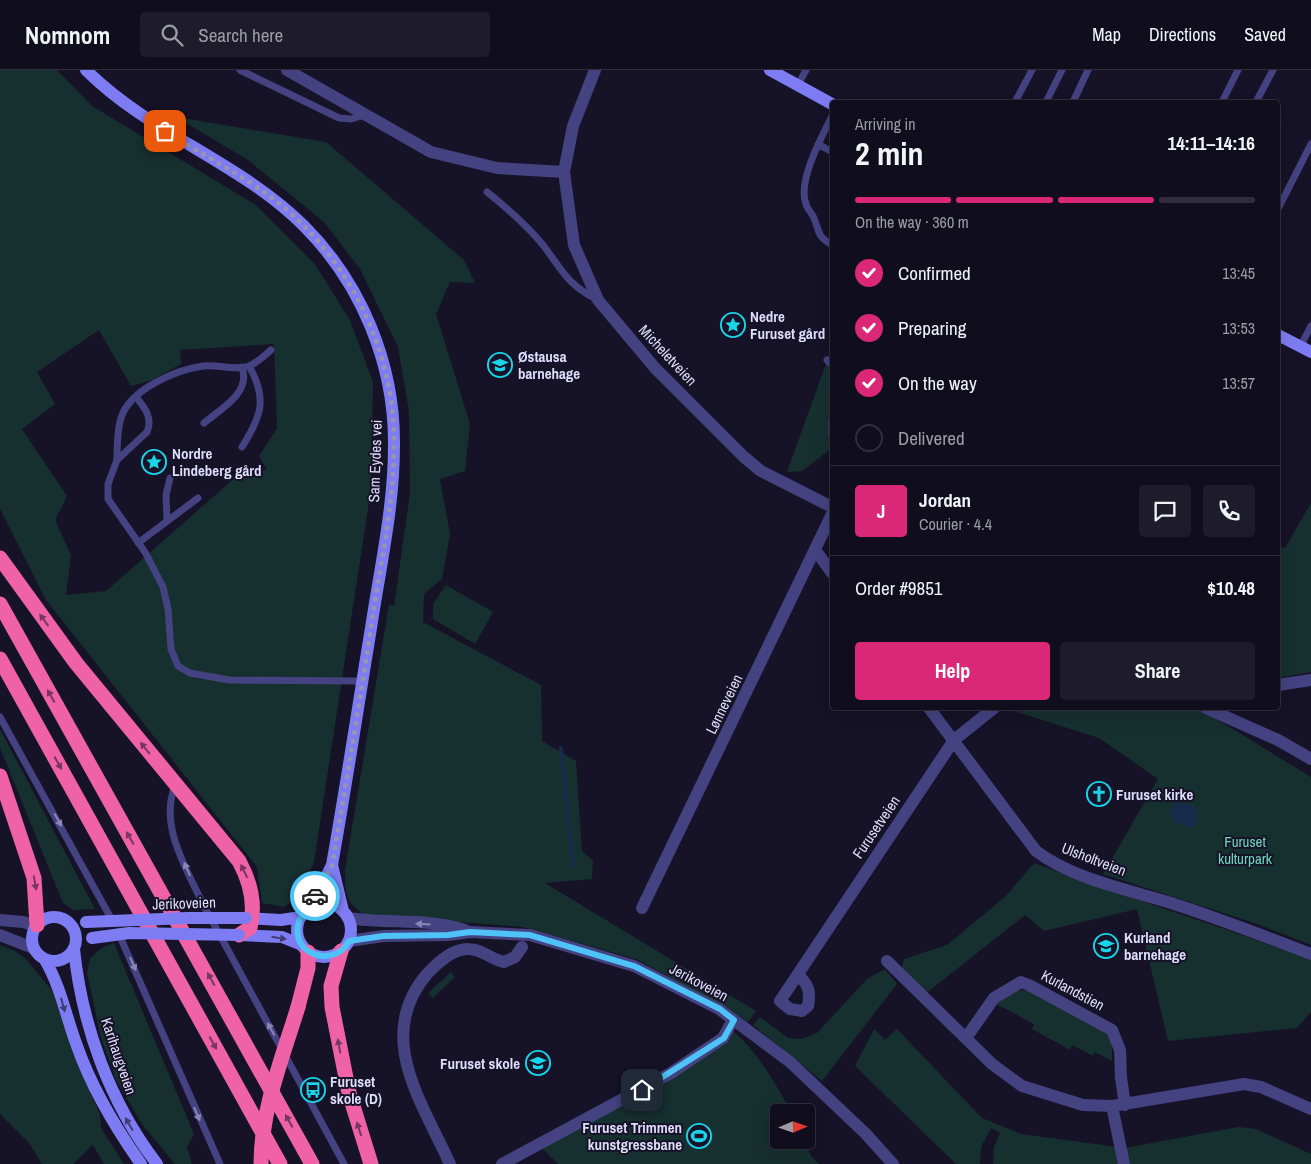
<!DOCTYPE html>
<html lang="en">
<head>
<meta charset="utf-8">
<style>
	body { margin:0; font-family:"Archivo Narrow",sans-serif; background:#1e1c2a; color:#f1f3f6; height:100vh; display:flex; flex-direction:column; font-size:19px; white-space:nowrap }
	* { box-sizing:border-box; margin:0 }
	p { font-size:16px; color:#9c9ca4 }
	.icon { flex:none; width:28px; height:28px; fill:none; stroke:currentColor; stroke-width:2; stroke-linecap:round; stroke-linejoin:round }
	.map { position:relative; flex:1; overflow:hidden }
	.sheet { position:absolute; left:830px; top:30px; width:450px; height:610px; display:flex; flex-direction:column; background:#100e1d; border-radius:5px; box-shadow:0 5px 20px #0002,0 0 0 1px #302e3b }
	.sheet>* { flex:none }
	.needle { width:32px; rotate:88deg }
	.buttons { position:absolute; left:770px; top:1034px; display:grid; gap:10px }
	.buttons a { display:grid; place-items:center; width:45px; height:45px; border-radius:5px; background:#100e1d; box-shadow:0 5px 20px #0002,0 0 0 1px #302e3b; font-size:25px }
	.pin { position:absolute; display:grid; place-items:center; width:42px; height:42px; color:#fff; margin:-21px; border-radius:10px; box-shadow:0 2px 8px #0006 }
	.courier { position:absolute; display:grid; place-items:center; width:50px; height:50px; margin:-25px; border:4px solid #4fc3f7; border-radius:50%; background:#fff; color:#222; box-shadow:0 1px 6px #0007 }
	.overview em { font-style:normal; font-weight:800 }
	.overview div { display:flex; flex-direction:column-reverse }
	.overview { display:flex; align-items:center; justify-content:space-between; height:85px; padding:0 25px }
	h1 { font-size:32px; font-weight:800; line-height:38px }
	.bar { display:grid; grid-template-columns:repeat(4,1fr); gap:8px 5px; align-content:center; height:60px; padding:0 25px }
	.bar i { height:6px; border-radius:4px; background:#302e3b }
	.bar .on { background:#db2777 }
	.bar p { grid-column:span 4 }
	.line { display:flex; align-items:center; gap:12px; padding:0 25px; border-top:1px solid #302e3b }
	.line div { flex:1 }
	.round { display:grid; place-items:center; flex:none; width:52px; height:52px; border-radius:5px; background:#1e1c2a }
	ol { padding:0 25px; list-style:none }
	li { display:flex; align-items:center; gap:15px; height:55px }
	li p { margin-inline-start:auto }
	li .icon { padding:5px; border-radius:50%; background:#db2777; color:#fff; stroke-width:4 }
	li:last-child { color:#9c9ca4 }
	li i { width:28px; height:28px; border:2px solid #302e3b; border-radius:50% }
	.action { display:flex; gap:10px; margin-top:auto; padding:10px 25px }
	.action a { flex:1; height:58px; border-radius:5px; background:#db2777; color:#fff; font-size:20px; font-weight:800; line-height:58px; text-align:center }
	.action a+a { background:#1e1c2a; color:#f1f3f6 }
	header { display:flex; align-items:center; gap:30px; box-sizing:border-box; height:70px; padding:0 25px; background:#100e1d; border-bottom:1px solid #302e3b }
	header strong { font-size:24px }
	nav { display:flex; gap:28px; margin-inline-start:auto; font-size:18px }
	.search { width:350px; height:45px; background:#1e1c2a; display:flex; align-items:center; gap:12px; box-sizing:border-box; padding:0 18px; border-radius:5px; color:#9c9ca4; font-size:19px }
	.map>svg:first-child { display:block }
	.green { fill:#16302f; fill-rule:evenodd }
	.water { fill:#162c4d }
	.lines { fill:none; stroke-linecap:round; stroke-linejoin:round }
	.stream { stroke:#162c4d; stroke-width:4 }
	.service { stroke:#444281; stroke-width:7 }
	.minor { stroke:#444281; stroke-width:12 }
	.tertiary { stroke:#444281; stroke-width:12 }
	.secondary { stroke:#7e7cf2; stroke-width:12 }
	.motorway { stroke:#f062a7; stroke-width:15 }
	.secondary-bridge { stroke:#7e7cf2; stroke-width:12 }
	.motorway-bridge { stroke:#f062a7; stroke-width:15 }
	.oneway { fill:#783661 }
	.oneway2 { fill:#8a87b8 }
	.oneway3 { fill:#403c78 }
	.done { stroke:#9995b1; stroke-width:5; stroke-dasharray:0 9 }
	.route { stroke:#4fc3f7; stroke-width:6 }
	.labels { text-anchor:middle; dominant-baseline:central; stroke-width:4; stroke-linejoin:round; paint-order:stroke }
	.poi-label { font-size:15px; font-weight:bold; fill:#dfdcfc; stroke:#161227; text-anchor:start }
	.street-label { font-size:15px; fill:#dfdcfc; stroke:#161227 }
	.park-label { font-size:15px; fill:#6ed6bb; stroke:#161227 }
</style>
</head>
<body>
<header>
<strong>Nomnom</strong>
<div class="search"><svg class="icon" aria-label="search" viewBox="0 0 24 24"><circle cx="10" cy="10" r="6"/><path d="M15 15l6 6"/></svg>Search here</div>
<nav><a>Map</a><a>Directions</a><a>Saved</a></nav>
</header>
<div class="map">
<svg width="1311" height="1094" viewBox="0 0 1311 1094">
	<rect width="100%" height="100%" fill="#161227"/>
	<path class="green" d="M0,0h57l35,36 164,99 59,59 35,56 23,62 -2,107 -57,373 -15,35 -15,10 -22,-4 -5,-36 -211,-267 -46,-91zM99,260l32,56 21,-6 29,-16 -1,-14 94,-6 3,84 -18,28 8,14 -21,-2 -140,123 -40,4 5,-40 -16,-35 12,-24 -45,-67 33,-25 -18,-32z
		M176,47l150,25 138,118 11,23 -25,-1 -14,32 34,110 -5,47 -25,8 10,55 -8,45 -18,15 -1,28 118,63 1,56 34,20 6,90 11,10 -1,18 -47,4 211,128 -8,11 -28,-18 -84,-45 -113,-32 -157,-12c-21,-11 -21,-23 -21,-45l44,-266 5,2 16,-113 -1,-82 -11,-64 -38,-78 -36,-47 -76,-62z
		M832,277v101l-30,23 -15,1z
		M1311,433v169l-33,6v-132l7,2z
		M446,515l47,27 -18,32 -42,-25v-15z
		M1015,638h205l-10,7 101,62v168l-54,-21 -154,-50 55,-95 -59,-41 -85,-27z
		M0,659l95,180 -22,1 -10,-7 -63,-155z
		M1034,793c92,34 186,63 277,97v52l-14,16 -129,13 -31,-132 -93,22 -19,-16 -101,80 -23,-26 3,-10 43,-14 59,-49z
		M114,873l80,191 -7,13 5,17h-17l-34,-41 -25,-43 -15,-42 -14,-65 3,-15 13,-11z
		M0,875l15,6 12,9 26,32 19,58 28,64 1,14 23,36h-20l-11,-19 -20,19h-31l-13,-21 -29,-29z
		M885,899l12,15 -75,97 -69,-56 7,-8 28,21 14,1 15,-6 51,-55z
		M451,902l4,5 -22,21 -5,-5z
		M1028,920l78,42 6,9v20l-17,-9 -2,4 -21,-11 -2,5 -38,-21 2,-5 -38,-20 20,-13z
		M729,958c27,20 46,55 62,84h-12v28h25l7,16 8,8h-261l-19,-19 88,-47z
		M874,959l11,11 12,-11 85,89 39,16 104,14 113,-21 18,2 55,25v10h-318l1,-17 6,-14 -9,-5 -10,19 -1,17h-24l-101,-98z"/>
	<path class="water" d="M1177,732l16,4 5,7 -1,9 -5,6 -17,-5 -6,-13z"/>
	<g class="lines">
		<path class="stream" d="M561,678l12,117"/>
		<path class="service" d="M240,0l99,48 12,1 14,-4
			M798,15l8,-15
			M1015,32l17,-32
			M1046,32l16,-32
			M1073,32l15,-32
			M1222,32l16,-32
			M1256,32l17,-32
			M832,46c-10,20 -35,66 -26,88 1,5 6,9 8,14 6,15 3,18 18,27
			M818,74l14,8
			M487,122c20,16 40,33 56,53 19,25 24,39 53,54
			M1278,139l33,-65
			M1300,277l11,-21
			M827,290l5,5
			M136,327c9,11 17,21 11,35l-30,28 -9,24v15l37,53 18,35 5,22 3,40 7,17 12,7 39,7 133,1
			M832,351v13
			M204,353c18,-15 47,-30 38,-56
			M242,377c19,-30 26,-48 7,-81
			M117,390c0,-14 0,-29 4,-42 9,-29 55,-48 82,-52 15,-2 32,5 46,0 8,-3 16,-11 22,-16
			M167,451l-1,-26 4,-17
			M138,473l60,-45
			M0,647l113,205
			M175,716c-16,39 11,82 28,118l141,260
			M118,862l102,232"/>
		<path class="minor" d="M287,0l144,82 66,16 67,4
			M595,0l-22,56 -9,46 10,73 24,55 57,68 89,89 17,14 71,36
			M816,481l16,22
			M1278,615l33,-5
			M929,638l107,143c37,28 90,38 135,52 47,15 93,33 140,51
			M1206,638l72,32 33,19
			M642,838l190,-394
			M887,891l105,103 30,22 61,19 29,1 132,-22 17,3 50,22
			M798,905c10,9 13,16 10,31l-6,5 -12,-2 -10,-8 174,-261 40,-32
			M966,968l28,-40 27,-16 8,3 83,45 8,20 1,28 4,27
			M1112,1036l12,58
			M450,1094c-28,-62 -76,-128 -23,-190 10,-11 27,-26 42,-25 13,0 23,11 35,13l11,-5 7,-10
			M502,1094l169,-91 52,-35 10,-18"/>
		<path class="tertiary" d="M348,848c39,6 80,0 117,12
			M0,850l23,2 13,4
			M0,865l33,13
			M349,871l34,-5 65,-1 22,-3 60,3 104,31 85,43 71,53 75,71 28,31"/>
		<path class="secondary" d="M86,0c64,64 154,92 218,156 57,57 91,138 90,220 0,61 -14,122 -23,182 -13,79 -25,158 -39,237l11,46
			M770,0l62,34
			M1278,265l33,17
			M297 860a27 27 0 1 1 54 0a27 27 0 1 1-54 0Z
			M311,837l21,-42
			M32 869a22 22 0 1 1 44 0a22 22 0 1 1-44 0Z
			M246,848l35,2 20,-3
			M239,865l43,2 20,8
			M74,879c8,77 36,154 83,215
			M45,890c16,27 21,57 32,86 15,43 38,81 64,118"/>
		<path class="motorway" d="M0,488l76,105 163,198c11,20 17,43 11,67l-11,7
			M0,534l312,560
			M0,589l280,505
			M0,706l34,102 3,47
			M341,881l-10,35 1,21 17,86 22,71
			M298,937l10,-39v-16"/>
		<path class="secondary-bridge" d="M86,852l102,-4h58
			M92,868l37,-5 110,2"/>
		<path class="motorway-bridge" d="M261,1094c0,-54 21,-105 37,-157"/>
	</g>
	<defs><path id="oneway-solid" d="M-6-.8H1V-3.2L6.5 0L1 3.2V.8H-6Z" transform="scale(1.25)"/></defs>
	<g class="oneway">
		<use href="#oneway-solid" transform="translate(44 550) rotate(-126)"/>
		<use href="#oneway-solid" transform="translate(51 626) rotate(-119)"/>
		<use href="#oneway-solid" transform="translate(145 678) rotate(-129)"/>
		<use href="#oneway-solid" transform="translate(58 693) rotate(61)"/>
		<use href="#oneway-solid" transform="translate(130 768) rotate(-120)"/>
		<use href="#oneway-solid" transform="translate(244 801) rotate(-116)"/>
		<use href="#oneway-solid" transform="translate(35 813) rotate(81)"/>
		<use href="#oneway-solid" transform="translate(211 909) rotate(-119)"/>
		<use href="#oneway-solid" transform="translate(213 973) rotate(61)"/>
		<use href="#oneway-solid" transform="translate(339 976) rotate(-100)"/>
		<use href="#oneway-solid" transform="translate(289 1051) rotate(-119)"/>
		<use href="#oneway-solid" transform="translate(359 1059) rotate(-108)"/>
	</g>
	<g class="oneway2">
		<use href="#oneway-solid" transform="translate(58 750) rotate(61)"/>
		<use href="#oneway-solid" transform="translate(187 799) rotate(-114)"/>
		<use href="#oneway-solid" transform="translate(423 854) rotate(-177)"/>
		<use href="#oneway-solid" transform="translate(133 894) rotate(66)"/>
		<use href="#oneway-solid" transform="translate(271 959) rotate(-119)"/>
		<use href="#oneway-solid" transform="translate(197 1044) rotate(67)"/>
	</g>
	<g class="oneway3">
		<use href="#oneway-solid" transform="translate(279 868) rotate(9)"/>
		<use href="#oneway-solid" transform="translate(63 935) rotate(74)"/>
		<use href="#oneway-solid" transform="translate(129 1054) rotate(-120)"/>
	</g>
	<g class="lines">
		<path class="done" d="M165,61c47,30 99,54 139,95 57,58 91,138 90,219 0,59 -13,117 -22,175 -12,82 -26,163 -40,245l-17,31"/>
		<path class="route" d="M315,826c-4,11 -15,17 -17,29 -6,31 37,43 51,16l34,-5 65,-1 22,-3 60,3 104,31 86,43 14,11 -10,18 -82,52"/>
	</g>
	<defs>
		<symbol id="sight-ring" viewBox="-11 -11 22 22"><circle r="9.5" fill="#161227" stroke="#1ad5e9" stroke-width="1.5"/><path d="M0-6L1.8-2.2L6-1.7L2.9 1.2L3.7 5.4L0 3.3L-3.7 5.4L-2.9 1.2L-6-1.7L-1.8-2.2Z" fill="#1ad5e9"/></symbol>
		<symbol id="school-ring" viewBox="-11 -11 22 22"><circle r="9.5" fill="#161227" stroke="#1ad5e9" stroke-width="1.5"/><path d="M0-5L7-2L0 1L-7-2ZM-4 1L0 2.5L4 1V4Q0 6-4 4Z" fill="#1ad5e9"/></symbol>
		<symbol id="church-ring" viewBox="-11 -11 22 22"><circle r="9.5" fill="#161227" stroke="#1ad5e9" stroke-width="1.5"/><path d="M-1.2-6h2.4v3.5h3.3v2.4h-3.3V6h-2.4V-.1h-3.3v-2.4h3.3Z" fill="#1ad5e9"/></symbol>
		<symbol id="bus-ring" viewBox="-11 -11 22 22"><circle r="9.5" fill="#161227" stroke="#1ad5e9" stroke-width="1.5"/><path d="M-5-6H5V4H4V6H2V4H-2V6H-4V4H-5ZM-3.5-4V0h7V-4ZM-3.5 1.2v1.5H-2V1.2ZM2 1.2v1.5H3.5V1.2Z" fill="#1ad5e9"/></symbol>
		<symbol id="stadium-ring" viewBox="-11 -11 22 22"><circle r="9.5" fill="#161227" stroke="#1ad5e9" stroke-width="1.5"/><path d="M0-5a6.5 5 0 1 0 0 10a6.5 5 0 1 0 0-10ZM-3.5-1.8h7v3.6h-7Z" fill="#1ad5e9"/></symbol>
	</defs>
	<g fill-rule="evenodd">
		<use href="#sight-ring" x="719" y="241" width="28" height="28"/>
		<use href="#school-ring" x="486" y="281" width="28" height="28"/>
		<use href="#sight-ring" x="140" y="378" width="28" height="28"/>
		<use href="#church-ring" x="1085" y="710" width="28" height="28"/>
		<use href="#school-ring" x="1092" y="862" width="28" height="28"/>
		<use href="#school-ring" x="524" y="979" width="28" height="28"/>
		<use href="#bus-ring" x="299" y="1006" width="28" height="28"/>
		<use href="#stadium-ring" x="685" y="1052" width="28" height="28"/>
	</g>
	<g class="labels">
		<g class="poi-label">
			<text x="750" y="246">Nedre<tspan x="750" dy="17">Furuset gård</tspan></text>
			<text x="518" y="286">Østausa<tspan x="518" dy="17">barnehage</tspan></text>
			<text x="172" y="383">Nordre<tspan x="172" dy="17">Lindeberg gård</tspan></text>
			<text x="1116" y="724">Furuset kirke</text>
			<text x="1124" y="867">Kurland<tspan x="1124" dy="17">barnehage</tspan></text>
			<text x="520" y="993" text-anchor="end">Furuset skole</text>
			<text x="330" y="1011">Furuset<tspan x="330" dy="17">skole (D)</tspan></text>
			<text x="682" y="1057" text-anchor="end">Furuset Trimmen<tspan x="682" dy="17">kunstgressbane</tspan></text>
		</g>
		<g class="street-label">
			<text transform="translate(668 285) rotate(47)">Micheletveien</text>
			<text transform="translate(375 391) rotate(-88)">Sam Eydes vei</text>
			<text transform="translate(724 634) rotate(-64)">Lønneveien</text>
			<text transform="translate(876 757) rotate(-56)">Furusetveien</text>
			<text transform="translate(1094 789) rotate(21)">Ulsholtveien</text>
			<text transform="translate(184 833) rotate(-2)">Jerikoveien</text>
			<text transform="translate(699 912) rotate(28)">Jerikoveien</text>
			<text transform="translate(1073 920) rotate(28)">Kurlandstien</text>
			<text transform="translate(119 986) rotate(71)">Karihaugveien</text>
		</g>
		<g class="park-label">
			<text x="1245" y="771">Furuset<tspan x="1245" dy="17">kulturpark</tspan></text>
		</g>
	</g>
</svg>
<div class="buttons">
<a><svg class="needle" viewBox="-14 -14 28 28"><path d="M0-13l5 13h-10z" fill="#e53935"/><path d="M0 13l5-13h-10z" fill="#9c9ca4"/></svg></a>
</div>
<div class="pin" style="left:165px;top:61px;background:#ea580c"><svg class="icon" aria-label="bag" viewBox="0 0 24 24"><path d="M5 8h14l-1 12H6zM9 8a3 3 0 0 1 6 0"/></svg></div>
<div class="pin" style="left:642px;top:1020px;background:#1f2937"><svg class="icon" aria-label="home" viewBox="0 0 24 24"><path d="M3 11l9-7 9 7M6 9v11h12V9"/></svg></div>
<div class="courier" style="left:315px;top:826px"><svg class="icon" aria-label="car" viewBox="0 0 24 24"><path d="M5 17H2v-5l4-1 3-4h7l3 4 3 1v5h-3M9 17h6M6 11h13"/><circle cx="7" cy="17" r="2"/><circle cx="17" cy="17" r="2"/></svg></div>
<section class="sheet">
<div class="overview"><div><h1>2 min</h1><p>Arriving in</p></div><em>14:11–14:16</em></div>
<div class="bar"><i class="on"></i><i class="on"></i><i class="on"></i><i></i><p>On the way · 360 m</p></div>
<ol>
<li><svg class="icon" aria-label="check" viewBox="0 0 24 24"><path d="M5 12l5 5 9-10"/></svg>Confirmed<p>13:45</p></li>
<li><svg class="icon" aria-label="check" viewBox="0 0 24 24"><path d="M5 12l5 5 9-10"/></svg>Preparing<p>13:53</p></li>
<li><svg class="icon" aria-label="check" viewBox="0 0 24 24"><path d="M5 12l5 5 9-10"/></svg>On the way<p>13:57</p></li>
<li><i></i>Delivered</li>
</ol>
<div class="line" style="height:90px"><b class="round" style="background:#db2777;color:#fff">J</b><div><b>Jordan</b><p>Courier · 4.4</p></div><a class="round"><svg class="icon" aria-label="chat" viewBox="0 0 24 24"><path d="M4 5h16v11H9l-5 4z"/></svg></a><a class="round"><svg class="icon" aria-label="phone" viewBox="0 0 24 24"><path d="M5 4h4l2 5-3 2q2 4 5 5l2-3 5 2v4C11 20 4 13 5 4z"/></svg></a></div>
<div class="line" style="height:65px"><div>Order #9851</div><b>$10.48</b></div>
<div class="action"><a>Help</a><a>Share</a></div>
</section>
</div>
</body>
</html>
